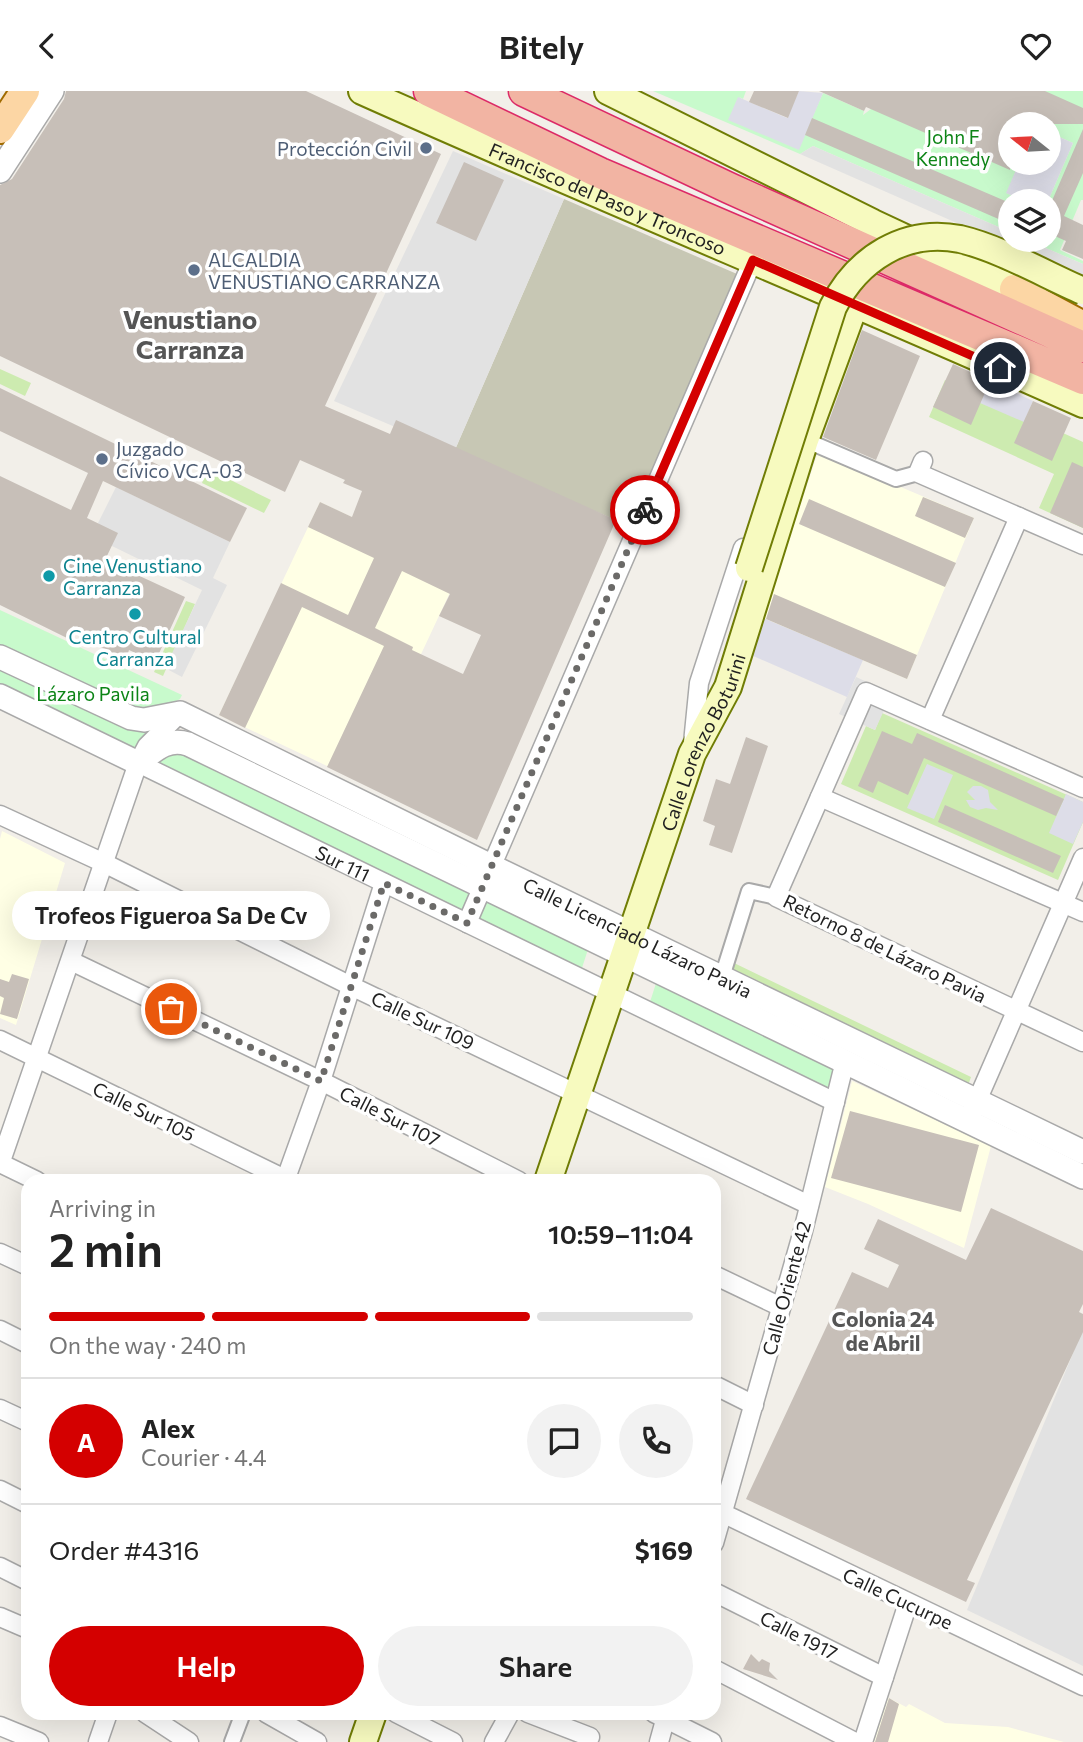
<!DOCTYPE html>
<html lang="en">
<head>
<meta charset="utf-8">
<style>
	body { margin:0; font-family:Commissioner,sans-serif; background:#f2f2f2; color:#222; height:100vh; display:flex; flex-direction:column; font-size:26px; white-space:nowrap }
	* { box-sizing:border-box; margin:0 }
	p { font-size:23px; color:#767676 }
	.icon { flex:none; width:38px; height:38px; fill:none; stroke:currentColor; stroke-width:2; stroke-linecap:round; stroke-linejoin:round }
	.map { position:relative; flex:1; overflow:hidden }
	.panel { position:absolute; left:21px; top:1083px; width:700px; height:546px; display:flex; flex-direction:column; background:#fff; border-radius:21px; box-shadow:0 7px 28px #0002 }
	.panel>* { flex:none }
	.needle { width:46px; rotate:288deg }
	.fabs { position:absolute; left:998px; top:21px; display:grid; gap:14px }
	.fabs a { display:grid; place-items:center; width:63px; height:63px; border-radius:50%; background:#fff; box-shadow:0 7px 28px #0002; font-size:35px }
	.pin { position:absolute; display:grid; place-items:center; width:60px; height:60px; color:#fff; margin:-30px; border:4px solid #fff; border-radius:50%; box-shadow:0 2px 7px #0007 }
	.courier { position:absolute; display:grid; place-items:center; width:70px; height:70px; margin:-35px; border:5px solid #d40000; border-radius:50%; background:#fff; color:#222; box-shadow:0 2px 9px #0007 }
	.bubble { position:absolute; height:49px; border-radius:24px; background:#fff; box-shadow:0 7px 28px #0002; font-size:23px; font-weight:600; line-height:49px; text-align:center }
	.head em { font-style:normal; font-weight:600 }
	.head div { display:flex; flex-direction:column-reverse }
	.head { display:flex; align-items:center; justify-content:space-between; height:119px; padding:0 28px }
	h1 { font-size:46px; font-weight:600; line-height:52px }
	.bar { display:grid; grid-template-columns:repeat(4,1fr); gap:10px 7px; align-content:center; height:84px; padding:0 28px }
	.bar i { height:9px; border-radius:5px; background:#e0e0e0 }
	.bar .on { background:#d40000 }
	.bar p { grid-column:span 4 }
	.line { display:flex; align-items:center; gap:18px; padding:0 28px; border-top:2px solid #e0e0e0 }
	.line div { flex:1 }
	.round { display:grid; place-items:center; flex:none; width:74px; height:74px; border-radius:37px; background:#f2f2f2 }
	.cta { display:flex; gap:14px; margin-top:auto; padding:14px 28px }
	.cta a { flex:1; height:80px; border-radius:42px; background:#d40000; color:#fff; font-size:28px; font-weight:600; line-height:80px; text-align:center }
	.cta a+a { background:#f2f2f2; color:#222 }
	header { display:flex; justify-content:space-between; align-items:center; height:91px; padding:0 28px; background:#fff; font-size:32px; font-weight:600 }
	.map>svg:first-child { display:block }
	.education { fill:#ffffe5 }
	.construction { fill:#c7c7b4 }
	.grass { fill:#cdebb0 }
	.park { fill:#c8facc }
	.parking { fill:#e2e2e2 }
	.plaza { fill:#dddde8 }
	.building { fill:#c7bfb8; fill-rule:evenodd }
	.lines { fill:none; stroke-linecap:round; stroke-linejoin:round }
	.pedestrian-casing { stroke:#a9a9a9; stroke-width:18 }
	.minor-casing { stroke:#a9a9a9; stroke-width:21 }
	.tertiary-casing { stroke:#a9a9a9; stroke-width:26 }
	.secondary-casing { stroke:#707d05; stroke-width:30 }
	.primary-casing { stroke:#a06b00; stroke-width:32 }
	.trunk-casing { stroke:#dc2a67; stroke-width:33 }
	.pedestrian { stroke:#fff; stroke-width:14 }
	.minor { stroke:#fff; stroke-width:18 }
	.tertiary { stroke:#fff; stroke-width:23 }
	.secondary { stroke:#f7fabf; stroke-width:26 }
	.primary { stroke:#fcd6a4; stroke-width:28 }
	.trunk { stroke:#f2b4a3; stroke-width:30 }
	.secondary-bridge-casing { stroke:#707d05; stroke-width:30; stroke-linecap:butt }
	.secondary-bridge { stroke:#f7fabf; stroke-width:26 }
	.done { stroke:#6b6a68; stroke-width:7; stroke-dasharray:0 12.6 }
	.route { stroke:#d40000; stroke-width:9 }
	.service-dot { fill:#5c6f8a; stroke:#fff; stroke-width:2.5 }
	.culture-dot { fill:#0f9aa8; stroke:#fff; stroke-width:2.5 }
	.labels { text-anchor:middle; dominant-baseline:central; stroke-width:7; stroke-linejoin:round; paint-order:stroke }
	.park-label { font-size:19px; fill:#0c8416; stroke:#fff }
	.service-label { font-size:19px; fill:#4e5e75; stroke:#fff; text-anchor:start }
	.street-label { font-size:19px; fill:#222; stroke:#fff }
	.culture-label { font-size:19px; fill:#0d838f; stroke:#fff; text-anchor:start }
	.neighbourhood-label { font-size:21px; font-weight:bold; fill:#555; stroke:#fff }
	.district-label { font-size:26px; font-weight:bold; fill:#555; stroke:#fff }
</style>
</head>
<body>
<header><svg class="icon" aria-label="back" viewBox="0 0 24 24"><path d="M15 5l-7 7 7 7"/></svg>Bitely<svg class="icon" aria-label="heart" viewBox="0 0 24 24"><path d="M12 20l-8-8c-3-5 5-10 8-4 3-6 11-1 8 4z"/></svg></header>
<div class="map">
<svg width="1083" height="1651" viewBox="0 0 1083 1651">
	<rect width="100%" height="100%" fill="#f2efe9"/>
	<path class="education" d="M818,361l156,66 -67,161 -144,-61z
		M320,411l141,67 -100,213 -142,-67z
		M2,740l63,32 -49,162 -16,-7v-179z
		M852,990l139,65 -27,102 -96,-44 -43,-17z
		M887,1606l19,10 3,-3 36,19 63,4 56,15h-191z"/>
	<path class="construction" d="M564,108l173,75 -109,251 -174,-73z"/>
	<path class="grass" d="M0,278l31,14 -6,13 -25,-12z
		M945,289l138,62v86l-44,-20 15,-34 -125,-57z
		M208,378l63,31 -7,13 -62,-30z
		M186,510l9,3 -32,72 -9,-4z
		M882,622l201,89v20l-25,58 -217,-96 25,-58 9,4z
		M732,871l239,115 -5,14 -238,-119z"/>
	<path class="park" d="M653,0h93l-3,8 -4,-2 59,52 25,-56 41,18 -1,4 32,-24h188v109h-2l-21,50 23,11v3l-56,-24h21v-39l25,-58 -25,-11v-8h-38v39h9l-12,30 17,8h-14v31l-197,-86 -13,8z
		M0,519l182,85 -2,4 -49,26 459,218 -8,25 -582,-279z
		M658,886l179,89 -7,25 -180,-89z"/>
	<path class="parking" d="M813,55l197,86v8h17l56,24v34l-131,-56 7,-18 -159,-70z
		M453,60l111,48 -110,253 -120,-51z
		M116,396l114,55 -17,36 14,7 -45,92 -17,-9 37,-78 -90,-44 -14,-23z
		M856,586l36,16 -17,37 -36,-16z
		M1083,1238v337l-116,-56z"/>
	<path class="plaza" d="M799,0l24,2 -24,57 -71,-30 10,-23 49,21z
		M1048,41l25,11 -25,58h-24l-18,-8 13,-30h29z
		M990,290l43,20 -9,21 -44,-19z
		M763,527l100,42 -16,37 -96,-42z
		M927,673l26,11 -19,44 -27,-11z
		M973,695h8l7,4 2,12 8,8 -12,-2 -8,2 -8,-3 -4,-7h9l-8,-8z
		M1066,703l17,8v20l-10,22 -24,-11z"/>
	<path class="building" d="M66,0h240l135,63 -116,252 65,28 6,-14 220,100 -139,320 -150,-73 57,-121 -82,-39 -57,121 -26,-13 62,-132 67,32 26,-57 -66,-31 12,-25 32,15 10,-26 -19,-8 2,-3 -45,-20 -15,32 -285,-136v-171l12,-6 52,-80zM402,480l48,23 -11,22 42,19 -18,39 -51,-24 1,-3 -38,-19z
		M754,0h45l-11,27 -39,-16z
		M819,0h226l38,17v16h-73v46l-144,-63 -2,4z
		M812,27l198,85v21l-205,-89z
		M1083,38v44l-19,43 19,9v34l-21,-9 4,-9 -18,-8v-23z
		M464,71l40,18 -28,61 -40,-18z
		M862,239l58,26 -44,104 -53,-23z
		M953,273l37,17 -19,44 -38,-18z
		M0,297l247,120 -17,34 -127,-61 -16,37 31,15 -13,27 80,37 -30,65 -26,-12 -3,9 -26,-12 3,-7 -30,-14 -6,12 -67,-33v-129l71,34 17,-37 -88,-42z
		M1033,310l38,17 -19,43 -38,-18z
		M1072,371l11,5v61l-33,-15z
		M923,406l51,21 -9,20 -50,-22z
		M809,408l147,64 -11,24 -146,-63z
		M774,503l143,61 -10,24 -141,-60z
		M882,640l30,13 5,-11 147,66 -8,17 -132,-58 -16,37 -30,-14 -5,12 -15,-7z
		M746,646l22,9 -36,107 -23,-8 6,-19 -12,-5 13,-42 14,5z
		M945,714l116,51 -8,17 -115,-51z
		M12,883l17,5 -12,40 -17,-5 4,-16 -4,-2v-17l9,3z
		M850,1020l129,34 -18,67 -130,-34z
		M991,1117l92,43v53l-4,8 4,2v18l-116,248 8,3 -9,19 -220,-103 106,-227 36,16 11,-23 -35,-16 14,-30 88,41z
		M751,1563l8,8 3,-3 8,4 -1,8 9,9 -35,-11z
		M889,1607l10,6 -11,38h-13z"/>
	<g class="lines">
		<defs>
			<path id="pedestrian" d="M805,349l91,39 22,-6
				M722,886l27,-86 27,6
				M232,1651l11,-29"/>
			<g id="minor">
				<path d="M923,370l-5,12 165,72"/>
				<path d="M930,629l89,-203"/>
				<path d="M693,652l6,-60 44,-135"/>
				<path id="s1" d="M138,672l697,339"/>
				<path d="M1083,697l-217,-96 -90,205 307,145"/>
				<path d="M820,706l263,115"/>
				<path d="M0,724l104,48 247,123 458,219"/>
				<path d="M467,832l286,-663"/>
				<path d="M71,870l250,120 198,100"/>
				<path d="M0,949l289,141"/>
				<path d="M973,1019l110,-252"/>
				<path d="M0,1072l37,18"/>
				<path d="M0,1073l138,-401 9,-17 33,-33"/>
				<path d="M285,1090l36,-100 63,-198"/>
				<path d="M0,1162l28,13"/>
				<path d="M714,1184l67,32"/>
				<path d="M0,1239l28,14"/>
				<path d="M714,1294l40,20"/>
				<path d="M0,1318l28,13"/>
				<path d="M0,1399l28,14"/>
				<path d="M714,1418l369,177"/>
				<path d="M714,1452l89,-312 42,-170"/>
				<path d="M0,1476l28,14"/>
				<path d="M714,1501l170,85"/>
				<path d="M0,1526l28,12"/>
				<path d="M714,1578l141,73"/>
				<path d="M145,1622l44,29"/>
				<path d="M266,1622l51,29"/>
				<path d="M396,1622l57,29"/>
				<path d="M528,1622l62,24"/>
				<path d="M654,1622l58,29"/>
				<path d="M0,1635l39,16"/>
				<path d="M98,1651l10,-29"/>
				<path d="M494,1651l16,-29"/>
				<path d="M659,1651l8,-29"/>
				<path d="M863,1651l45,-139"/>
			</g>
			<g id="tertiary">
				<path d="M0,80l52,-80"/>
				<path id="s2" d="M0,566l131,61 13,2 36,-7 311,153 592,286"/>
				<path d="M0,605l138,67c16,-12 29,-26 50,-19l895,433"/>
			</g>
			<g id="secondary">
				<path id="s3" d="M362,0c239,107 482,206 721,313"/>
				<path d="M608,0l265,132 141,66 21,8"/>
				<path id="s4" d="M548,1090l144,-427 36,-67 77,-247 50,-136"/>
				<path d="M363,1651l10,-29"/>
			</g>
			<path id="primary" d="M0,38l25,-38
				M1014,198l69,37"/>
			<path id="trunk" d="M429,0l171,82 483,206
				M524,0l205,97 354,159"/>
		</defs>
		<use href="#pedestrian" class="pedestrian-casing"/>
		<use href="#minor" class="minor-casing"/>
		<use href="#tertiary" class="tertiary-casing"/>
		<use href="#secondary" class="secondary-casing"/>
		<use href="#primary" class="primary-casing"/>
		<use href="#trunk" class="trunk-casing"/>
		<use href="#pedestrian" class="pedestrian"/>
		<use href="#minor" class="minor"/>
		<use href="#tertiary" class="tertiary"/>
		<use href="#secondary" class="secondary"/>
		<use href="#primary" class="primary"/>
		<use href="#trunk" class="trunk"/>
		<defs>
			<path id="secondary-bridge" d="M749,477l84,-261c24,-48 72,-79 127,-68 39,9 86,36 123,52"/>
		</defs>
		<use href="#secondary-bridge" class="secondary-bridge-casing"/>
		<use href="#secondary-bridge" class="secondary-bridge"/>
	</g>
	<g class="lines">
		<path class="done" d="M171,918l150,72 63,-198 83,40 178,-413"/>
		<path class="route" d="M645,419l108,-250 247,108"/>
	</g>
	<g class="service-dot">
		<circle cx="426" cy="57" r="7"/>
		<circle cx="194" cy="179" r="7"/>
		<circle cx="102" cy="368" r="7"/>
	</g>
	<g class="culture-dot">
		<circle cx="49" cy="485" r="7"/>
		<circle cx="135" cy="523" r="7"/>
	</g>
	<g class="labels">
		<g class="park-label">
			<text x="953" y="45">John F<tspan x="953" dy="22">Kennedy</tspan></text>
			<text x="93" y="602">Lázaro Pavila</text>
		</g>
		<g class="service-label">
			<text x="412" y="57" text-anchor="end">Protección Civil</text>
			<text x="208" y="168">ALCALDIA<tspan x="208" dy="22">VENUSTIANO CARRANZA</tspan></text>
			<text x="116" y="357">Juzgado<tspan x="116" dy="22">Cívico VCA-03</tspan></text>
		</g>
		<g class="street-label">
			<text stroke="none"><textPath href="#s3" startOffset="268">Francisco del Paso y Troncoso</textPath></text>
			<text stroke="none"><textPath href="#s4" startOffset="466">Calle Lorenzo Boturini</textPath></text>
			<text stroke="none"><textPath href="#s1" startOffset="228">Sur 111</textPath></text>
			<text stroke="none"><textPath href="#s2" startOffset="704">Calle Licenciado Lázaro Pavia</textPath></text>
			<text transform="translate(885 857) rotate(26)">Retorno 8 de Lázaro Pavia</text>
			<text transform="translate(423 929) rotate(25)">Calle Sur 109</text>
			<text transform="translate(144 1020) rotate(26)">Calle Sur 105</text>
			<text transform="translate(390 1025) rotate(27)">Calle Sur 107</text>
			<text transform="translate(786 1197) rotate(-75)">Calle Oriente 42</text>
			<text transform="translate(898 1507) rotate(25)">Calle Cucurpe</text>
			<text transform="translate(799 1544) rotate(27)">Calle 1917</text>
		</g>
		<g class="culture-label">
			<text x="63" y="474">Cine Venustiano<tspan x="63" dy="22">Carranza</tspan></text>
			<text x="135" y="545" text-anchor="middle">Centro Cultural<tspan x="135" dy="22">Carranza</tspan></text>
		</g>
		<g class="neighbourhood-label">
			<text x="883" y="1227">Colonia 24<tspan x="883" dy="24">de Abril</tspan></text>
		</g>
		<g class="district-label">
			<text x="190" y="227">Venustiano<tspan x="190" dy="30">Carranza</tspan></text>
		</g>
	</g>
</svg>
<div class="fabs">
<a><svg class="needle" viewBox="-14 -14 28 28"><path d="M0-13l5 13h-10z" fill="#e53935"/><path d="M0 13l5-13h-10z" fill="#767676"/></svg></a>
<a><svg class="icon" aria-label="layers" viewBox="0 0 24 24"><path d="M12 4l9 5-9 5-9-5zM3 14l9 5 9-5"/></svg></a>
</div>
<div class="pin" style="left:171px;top:918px;background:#ea580c"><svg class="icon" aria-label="bag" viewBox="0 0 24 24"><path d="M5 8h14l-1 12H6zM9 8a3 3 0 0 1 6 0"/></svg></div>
<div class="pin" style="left:1000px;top:277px;background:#1f2937"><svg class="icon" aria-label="home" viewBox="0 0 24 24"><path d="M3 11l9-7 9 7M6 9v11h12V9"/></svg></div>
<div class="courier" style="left:645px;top:419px"><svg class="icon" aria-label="bike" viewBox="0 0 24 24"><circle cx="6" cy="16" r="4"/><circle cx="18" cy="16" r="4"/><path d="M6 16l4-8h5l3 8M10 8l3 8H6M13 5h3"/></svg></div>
<div class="bubble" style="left:12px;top:800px;width:318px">Trofeos Figueroa Sa De Cv</div>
<section class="panel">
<div class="head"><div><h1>2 min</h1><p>Arriving in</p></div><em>10:59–11:04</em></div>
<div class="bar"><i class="on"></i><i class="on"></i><i class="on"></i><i></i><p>On the way · 240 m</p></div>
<div class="line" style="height:126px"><b class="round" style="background:#d40000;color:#fff">A</b><div><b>Alex</b><p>Courier · 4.4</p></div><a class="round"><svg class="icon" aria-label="chat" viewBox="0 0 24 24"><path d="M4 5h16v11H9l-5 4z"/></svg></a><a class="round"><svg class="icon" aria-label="phone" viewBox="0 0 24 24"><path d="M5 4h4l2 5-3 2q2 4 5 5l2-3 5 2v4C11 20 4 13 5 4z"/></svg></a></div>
<div class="line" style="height:91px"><div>Order #4316</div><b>$169</b></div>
<div class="cta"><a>Help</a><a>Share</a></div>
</section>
</div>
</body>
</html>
